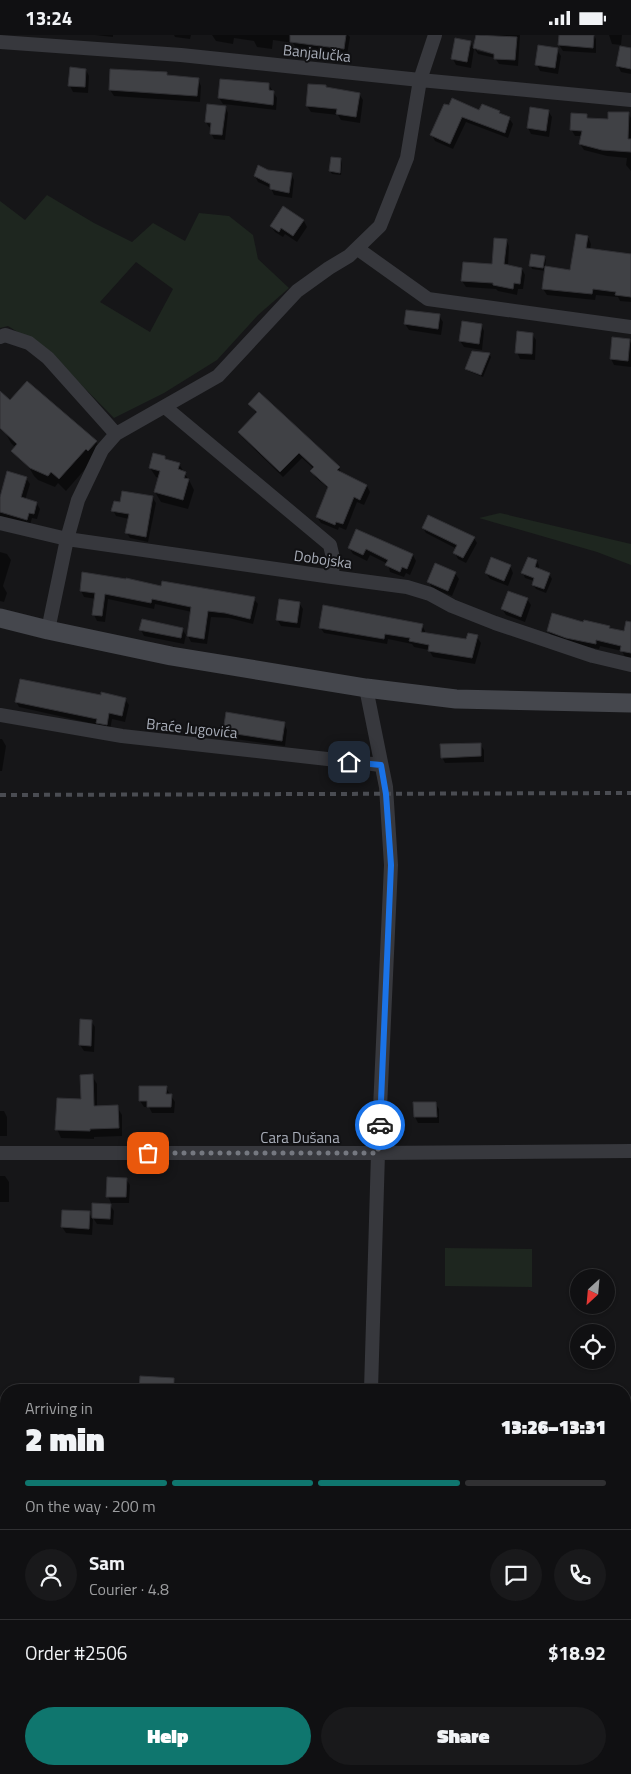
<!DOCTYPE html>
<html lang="en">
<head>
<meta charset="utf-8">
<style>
	body { margin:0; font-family:"Titillium Web",sans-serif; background:#19191b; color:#f1f3f6; height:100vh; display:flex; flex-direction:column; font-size:19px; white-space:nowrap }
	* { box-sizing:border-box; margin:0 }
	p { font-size:16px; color:#9c9d9f }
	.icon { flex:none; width:28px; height:28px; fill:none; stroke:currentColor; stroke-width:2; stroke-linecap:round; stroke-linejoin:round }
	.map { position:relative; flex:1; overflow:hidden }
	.sheet { position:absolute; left:0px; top:1349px; width:631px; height:391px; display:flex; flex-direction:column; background:#101012; border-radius:20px 20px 0 0; box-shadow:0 1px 4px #0004,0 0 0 1px #303032 }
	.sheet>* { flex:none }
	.needle { width:32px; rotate:206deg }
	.controls { position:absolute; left:570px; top:1234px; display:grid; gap:10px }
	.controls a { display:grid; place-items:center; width:45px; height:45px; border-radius:50%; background:#101012; box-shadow:0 1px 4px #0004,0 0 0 1px #303032; font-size:25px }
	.pin { position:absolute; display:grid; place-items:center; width:42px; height:42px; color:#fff; margin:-21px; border-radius:10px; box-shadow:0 2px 8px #0006 }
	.courier { position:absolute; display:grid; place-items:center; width:50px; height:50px; margin:-25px; border:4px solid #1a73e8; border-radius:50%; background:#fff; color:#222; box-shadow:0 1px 6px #0007 }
	.head em { font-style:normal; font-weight:800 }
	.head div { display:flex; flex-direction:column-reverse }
	.head { display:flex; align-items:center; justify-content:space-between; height:85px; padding:0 25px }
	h1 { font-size:32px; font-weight:800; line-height:38px }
	.bar { display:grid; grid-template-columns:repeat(4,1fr); gap:8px 5px; align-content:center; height:60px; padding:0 25px }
	.bar i { height:6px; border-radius:4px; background:#303032 }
	.bar .on { background:#0f766e }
	.bar p { grid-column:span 4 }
	.line { display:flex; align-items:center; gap:12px; padding:0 25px; border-top:1px solid #303032 }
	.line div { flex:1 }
	.round { display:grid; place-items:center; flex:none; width:52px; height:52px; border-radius:26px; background:#19191b }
	.cta { display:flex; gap:10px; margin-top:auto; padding:10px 25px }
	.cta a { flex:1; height:58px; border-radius:30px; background:#0f766e; color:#fff; font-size:20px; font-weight:800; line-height:58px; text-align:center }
	.cta a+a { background:#19191b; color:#f1f3f6 }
	.status { display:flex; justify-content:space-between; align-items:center; height:35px; padding:0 25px; background:#101012; direction:ltr }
	.status svg { height:14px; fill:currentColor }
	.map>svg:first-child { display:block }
	.green { fill:#1e261f; fill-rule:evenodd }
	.water { fill:#2c353c }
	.shadow { fill:#0007; fill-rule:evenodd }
	.building { fill:#404145; stroke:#303034 }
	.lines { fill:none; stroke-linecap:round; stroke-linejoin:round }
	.street { stroke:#37383d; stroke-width:14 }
	.secondary { stroke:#45474d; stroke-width:19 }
	.rail { stroke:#4a4c52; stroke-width:4; stroke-dasharray:6 5; stroke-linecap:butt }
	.done { stroke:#757880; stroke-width:5; stroke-dasharray:0 9 }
	.route { stroke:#1a73e8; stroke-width:6 }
	.labels { text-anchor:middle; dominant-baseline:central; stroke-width:4; stroke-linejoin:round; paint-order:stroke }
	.street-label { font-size:15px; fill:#a8adb8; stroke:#111113 }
</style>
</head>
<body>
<div class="status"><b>13:24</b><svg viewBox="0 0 49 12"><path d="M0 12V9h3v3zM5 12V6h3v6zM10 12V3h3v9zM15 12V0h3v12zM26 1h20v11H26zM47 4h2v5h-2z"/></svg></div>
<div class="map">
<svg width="631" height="1739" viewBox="0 0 631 1739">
	<rect width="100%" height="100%" fill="#161618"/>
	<path class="green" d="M47,160l47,28 38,19 21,-19 32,18 14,-28 30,3 24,19 5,24 31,29 -31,27 -41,45 -53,33 -50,25 -66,-67 -40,-25 -8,2v-127l25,19zM136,227l37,27 -23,43 -50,-30z
		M500,478l131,31v21l-34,-13 -118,-34z
		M445,1213l87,1v38l-87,-1z"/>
	<path class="water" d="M0,1704l6,4v26h51l10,5h-67z"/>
	<path class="shadow" d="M95,0h18v2z
		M174,0h17l-1,4 -15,-2z
		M212,0h136l2,2 -3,18 -51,-7 -3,-5 -20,-3 -1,9 -15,-2 -3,-6 -20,-3 -1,6 -17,-3z
		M478,0h42l-2,31 -19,-2 -4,-6 -17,-4 -4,-6zM477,13l24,6 -1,2 -23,-5z
		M560,0h34l2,4v14l-33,-2 -4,-6z
		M609,0h13l-1,10 -9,-1z
		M470,7l4,7 -3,19 -15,-3 -3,-6z
		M631,14v25l-10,-2 -3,-6z
		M557,15l4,6 -3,18 -18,-3 -3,-6z
		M86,35l3,6 -1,17 -15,-1 -3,-6z
		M167,38l1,3 30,4 3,6 -1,16 -86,-6 -4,-6z
		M269,50l8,13 -1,12 -53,-6 -4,-6z
		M327,54l32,5 4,6 -3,23 -19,-3 -3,-5 -27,-3 -4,-6z
		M445,70l35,7h19l2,4 8,2 4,6 -5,14 -42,-16 -13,27 -18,-8 -3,-6z
		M225,72l3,6 -3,27 -11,-1 -3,-6 1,-5 -3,-1 -3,-5z
		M548,76l4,6 -3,20 -18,-3 -3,-6z
		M628,78l3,5v53l-5,-6 1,-7 -20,-2 -23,-6 -4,-6 2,-8h-7l-4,-7 16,-13 2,3 20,1z
		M341,124l1,3 -1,13 -9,-1 -2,-3z
		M268,136l23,3 3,6 -2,18 -18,-3 -3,-7 -13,-6 -3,-6z
		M304,186l3,6 -10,15 -12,-8 -2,3 -8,-5 -4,-6z
		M588,202l3,7 -1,6 41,5v47l-11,-1 -2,-4 -22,-2 -1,5 -48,-5 -4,-6 3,-18 -14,-2 -1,-3 13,-8 2,2 -1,7 26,5z
		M506,205l3,6 -1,20 14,3 3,6 -2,14h-5l-1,6 -19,-4 -2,-2 -30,-2 -4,-6 31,-16z
		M407,276l32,5 4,6 -2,13 -32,-5 -4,-6z
		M481,290l3,6 -2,19 -18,-3 -4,-6z
		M532,299l4,6 -1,20 -15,-1 -3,-7z
		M629,305l2,3v24l-17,-2 -3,-6z
		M489,319l2,3 -8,20 -15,-6 -2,-3z
		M0,358l10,9 86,40 7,12 -10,6 -27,31 -8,-8 -3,4 -17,-7 -4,-4 -14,-24 -9,-9 -6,-11 -5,-4z
		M259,359l80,74 3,6 25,12 3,6 -6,13 -7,-3 -11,28 -7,-3 -1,3 -17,-7 -4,-6 12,-28 -14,-12 -3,-6 2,-2 -12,-11 -19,19 -40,-39 -3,-5 17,-19 -7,-10z
		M164,422l2,3 13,4 11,18 4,8 -6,19 -27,-7 -6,-10 4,-14 -3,-1 -6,-9z
		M26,443l4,6 -5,16 12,4 3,5 -3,10 -5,-1 -2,7 -30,-9v-23l2,1z
		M152,462l4,6 -8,39 -18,-4 -3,-5 2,-14 -13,-3 -3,-6 8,-6z
		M423,493l51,10 3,5 -11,20 -8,-4 -3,-6 2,-4 -31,-16z
		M357,496l56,24 3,6 -6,14 -4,-2 -2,4 -14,-5 -2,-8 -18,-9 -3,6 -14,-7 -4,-6z
		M0,517l7,2 4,6 -8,26 4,7 -3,9 -4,-1z
		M528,523l9,3 2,5 -1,4 11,4 3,5 -6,14 -10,-4 -3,-4 1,-4 -9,-3 -2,-5z
		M510,531l3,7 -5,13 -18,-7 -4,-6z
		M455,538l4,6 -7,17 -20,-8 -3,-6z
		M83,539l79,13 92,12 4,5 -5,20 -24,-6 -18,-1 -4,27 -16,-2 -3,-6 4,-24 -37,-8 -1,5 -46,-10 -3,23 -8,-1 -3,-6 2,-16 -12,-2 -3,-6z
		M527,564l4,6 -6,17 -19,-7 -4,-6z
		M299,568l4,6 -3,19 -19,-2 -4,-7z
		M584,588l25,4 2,3 20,4v24l-6,-1 -3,-6 -22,-5 -1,3 -29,-5 -18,-7 -4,-6z
		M422,590l3,6v3l42,7 10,-4 4,6 -6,21 -42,-7 -4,-7 -15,-3 -2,-3 -24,-5 -1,5 -63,-11 -4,-6z
		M182,594l4,6 -2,9 -40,-8 -3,-6z
		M102,662l23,2 4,6 -4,17 -13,-3 -2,11 -9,-2 -2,-3 -80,-18 -3,-6z
		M284,688l3,7 -2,16 -57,-8 -4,-6z
		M0,704h2l4,7 -4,25h-2z
		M480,709l4,6v12l-39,1 -3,-6z
		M91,986l4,6 -1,25 -10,-1 -4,-6z
		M92,1041l5,8v23h20l5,8v21l-28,1v2l-33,-1 -4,-9 25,-28z
		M166,1053l9,14 -1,11h-22l-3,-6h-5l-4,-6z
		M435,1068l4,6v14h-21l-3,-6 -1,-13z
		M0,1076h4l3,6v19h-7z
		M0,1141h5l4,6v20h-9z
		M126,1144l4,6 -1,18h-18l-3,-7z
		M110,1170l4,6 -1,14 -16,-1 -4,-6z
		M89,1178l4,6 -1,16 -26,-2 -4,-6z
		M173,1344l3,5v6h-35z
		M628,1407h3v21l-4,-6z"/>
	<path class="building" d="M290,0h56l-2,14 -54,-7z
		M476,0l41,2 -2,23 -21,-1v-5l-21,-6z
		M559,0h35l-1,13 -35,-3z
		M455,3l16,3 -4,21 -16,-3z
		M538,10l20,3 -3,20 -20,-3z
		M620,11l11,2v21l-15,-3z
		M70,32l16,2 -1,18 -17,-1z
		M110,34l57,3v3l32,3 -2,18 -88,-6z
		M220,44l49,4v7l5,1 -1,14 -55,-7z
		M308,49l18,1v2l34,6 -4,24 -20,-3 1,-5 -31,-3z
		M452,63l27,12 3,-6 18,7 -1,2 11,4 -5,16 -43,-16 -12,27 -20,-9 14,-31 5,1z
		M207,69l19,2 -4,29 -12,-1 1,-11 -6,-1z
		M530,72l19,3 -3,21 -19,-3z
		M608,77h21l-1,27h3v13l-29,-2 -23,-6 3,-13 -12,-1 1,-17 16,1v4l21,1z
		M331,122l10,1 -1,15 -11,-2z
		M258,130l10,5 24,3 -3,20 -19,-4v-5l-16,-8z
		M283,171l21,14 -11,16 -12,-8 -2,4 -9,-6z
		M576,199l12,2 -2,12 45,6v43l-16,-2 1,-3 -23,-3 -1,5 -50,-5 3,-23 25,4z
		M494,203l13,1 -3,25 18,4 -2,16 -6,-1 -1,6 -20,-4v-2l-32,-2 2,-19 29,2z
		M531,219l14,2 -2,12 -14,-2z
		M406,275l34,4 -2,15 -34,-5z
		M462,286l20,3 -3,20 -20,-3z
		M517,296l16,2 -1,21 -17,-1z
		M612,302l18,2 -2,22 -18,-2z
		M472,316l18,2 -9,22 -16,-6z
		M27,346l70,60 -9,10 -2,-2 -27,30 -8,-7 -3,4 -18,-8 -19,-17 6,-7 -17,-16v-37l10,9z
		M259,357l81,75 -3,3 30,15 -7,15 -6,-3 -11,27 -7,-2 -1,3 -19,-8 12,-30 -18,-16 4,-4 -15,-14 -19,19 -42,-40 19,-20 -9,-8z
		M153,418l12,3v3l15,4 -2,6 8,3 -2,6 5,1 -6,21 -29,-8 6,-21 -11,-3z
		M7,436l20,6 -6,20 16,5 -3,12 -5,-1 -2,7 -27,-8v-15z
		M122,456l31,5 -7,41 -21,-4 4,-19 -18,-3 3,-10 6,1z
		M428,480l47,22 -12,21 -10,-5 4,-8 -35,-17z
		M356,494l57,25 -6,15 -5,-2 -2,5 -15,-7 3,-5 -22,-11 -3,6 -15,-7z
		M491,522l20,8 -7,16 -19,-8z
		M528,522l9,3 -2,7 15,6 -6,16 -12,-4 2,-7 -13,-5z
		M435,528l21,9 -8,19 -21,-9z
		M82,537l44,7v-1l35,8 1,-5 93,16 -5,22 -25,-6 -17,-2 -4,28 -17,-3 4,-29 -39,-8 -1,4 -46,-9 -3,22 -10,-1 3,-22 -15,-2z
		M508,556l20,7 -7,19 -20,-8z
		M279,564l21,3 -3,21 -21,-3z
		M323,570l100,19 -2,8 45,7 2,-6 10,2 -6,23 -44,-7 1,-6 -20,-4 1,-3 -25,-4 -1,5 -65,-11z
		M552,578l31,9 1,-2 26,6 -1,2 15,3 2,-10 5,1v31l-11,-2 1,-5 -25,-6v4l-30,-6 -19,-7z
		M142,584l41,9 -2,10 -42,-8z
		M20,644l81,16v-3l25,6 -4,18 -13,-3 -2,12 -11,-2 1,-4 -82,-17z
		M226,677l59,10 -3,19 -59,-9z
		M481,708v13l-40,2 -1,-14z
		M80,984l12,1 -1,26 -12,-1z
		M93,1039l1,32 24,-1 1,23 -29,1v2l-35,-1 2,-32 24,1 -1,-24z
		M139,1051h28l-1,8h6l-1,13h-24v-6h-8z
		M413,1067h23l1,15h-23z
		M107,1142l20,1 -1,19h-20z
		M92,1168l19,1 -1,15 -18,-1z
		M62,1175l28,1 -1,18 -28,-2z
		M140,1341l34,2v12h-35z"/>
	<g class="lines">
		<path class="street" d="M0,7l181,13 239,25 211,20
			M358,214l70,50 203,28
			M0,302l5,-2 24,8 19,15 68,76
			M165,372l165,138 3,13 -1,19
			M0,488l67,16 265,38 75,10 23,7 22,12 43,17 98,33 38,9
			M48,595l19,-91 11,-39 24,-50 14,-16 102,-58 79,-85 32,-23 20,-12 31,-30 27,-68 13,-78 15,-45
			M366,653l20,99 5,78 -13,288 -7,237
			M0,680l122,21 259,29
			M0,1118h378l253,-2
			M625,1386h6
			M0,1387h6
			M625,1655h6
			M370,1734v5
			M631,1739v-2"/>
		<path class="secondary" d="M0,583l48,12 123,26 195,32 90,11 175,4"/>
		<path class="rail" d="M0,760l631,-2"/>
	</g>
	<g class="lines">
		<path class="done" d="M148,1118h230l2,-28"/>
		<path class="route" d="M349,727l32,3 5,29 5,71 -11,260"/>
	</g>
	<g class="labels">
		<g class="street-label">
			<text transform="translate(317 18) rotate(6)">Banjalučka</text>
			<text transform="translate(323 524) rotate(8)">Dobojska</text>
			<text transform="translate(192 693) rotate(6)">Braće Jugovića</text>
			<text x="300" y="1102">Cara Dušana</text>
		</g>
	</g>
</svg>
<div class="controls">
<a><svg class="needle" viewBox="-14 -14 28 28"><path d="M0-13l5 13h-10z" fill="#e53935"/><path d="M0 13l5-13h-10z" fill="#9c9d9f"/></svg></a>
<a><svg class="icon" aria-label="locate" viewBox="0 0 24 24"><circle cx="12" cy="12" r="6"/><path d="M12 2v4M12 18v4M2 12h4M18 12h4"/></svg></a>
</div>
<div class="pin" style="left:148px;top:1118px;background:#ea580c"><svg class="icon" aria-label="bag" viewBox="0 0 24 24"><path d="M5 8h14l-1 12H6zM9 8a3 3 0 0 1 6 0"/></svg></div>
<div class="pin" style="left:349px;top:727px;background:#1f2937"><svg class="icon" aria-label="home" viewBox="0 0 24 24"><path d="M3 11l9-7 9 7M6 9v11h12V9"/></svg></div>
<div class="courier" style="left:380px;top:1090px"><svg class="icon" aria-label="car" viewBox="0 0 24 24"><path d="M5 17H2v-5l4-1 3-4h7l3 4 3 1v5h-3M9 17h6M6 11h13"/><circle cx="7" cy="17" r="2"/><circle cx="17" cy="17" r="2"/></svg></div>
<section class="sheet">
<div class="head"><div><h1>2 min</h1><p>Arriving in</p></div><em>13:26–13:31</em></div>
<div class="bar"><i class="on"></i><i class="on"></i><i class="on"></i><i></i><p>On the way · 200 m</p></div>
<div class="line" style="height:90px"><a class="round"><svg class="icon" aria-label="person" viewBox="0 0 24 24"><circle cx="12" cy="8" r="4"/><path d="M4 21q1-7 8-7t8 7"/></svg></a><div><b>Sam</b><p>Courier · 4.8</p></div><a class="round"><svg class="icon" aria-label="chat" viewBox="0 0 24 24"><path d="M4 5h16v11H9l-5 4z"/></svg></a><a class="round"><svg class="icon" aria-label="phone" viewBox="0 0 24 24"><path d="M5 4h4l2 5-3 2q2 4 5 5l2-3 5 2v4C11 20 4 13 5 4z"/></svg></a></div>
<div class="line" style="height:65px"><div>Order #2506</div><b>$18.92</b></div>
<div class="cta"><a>Help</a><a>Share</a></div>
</section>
</div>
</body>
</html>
